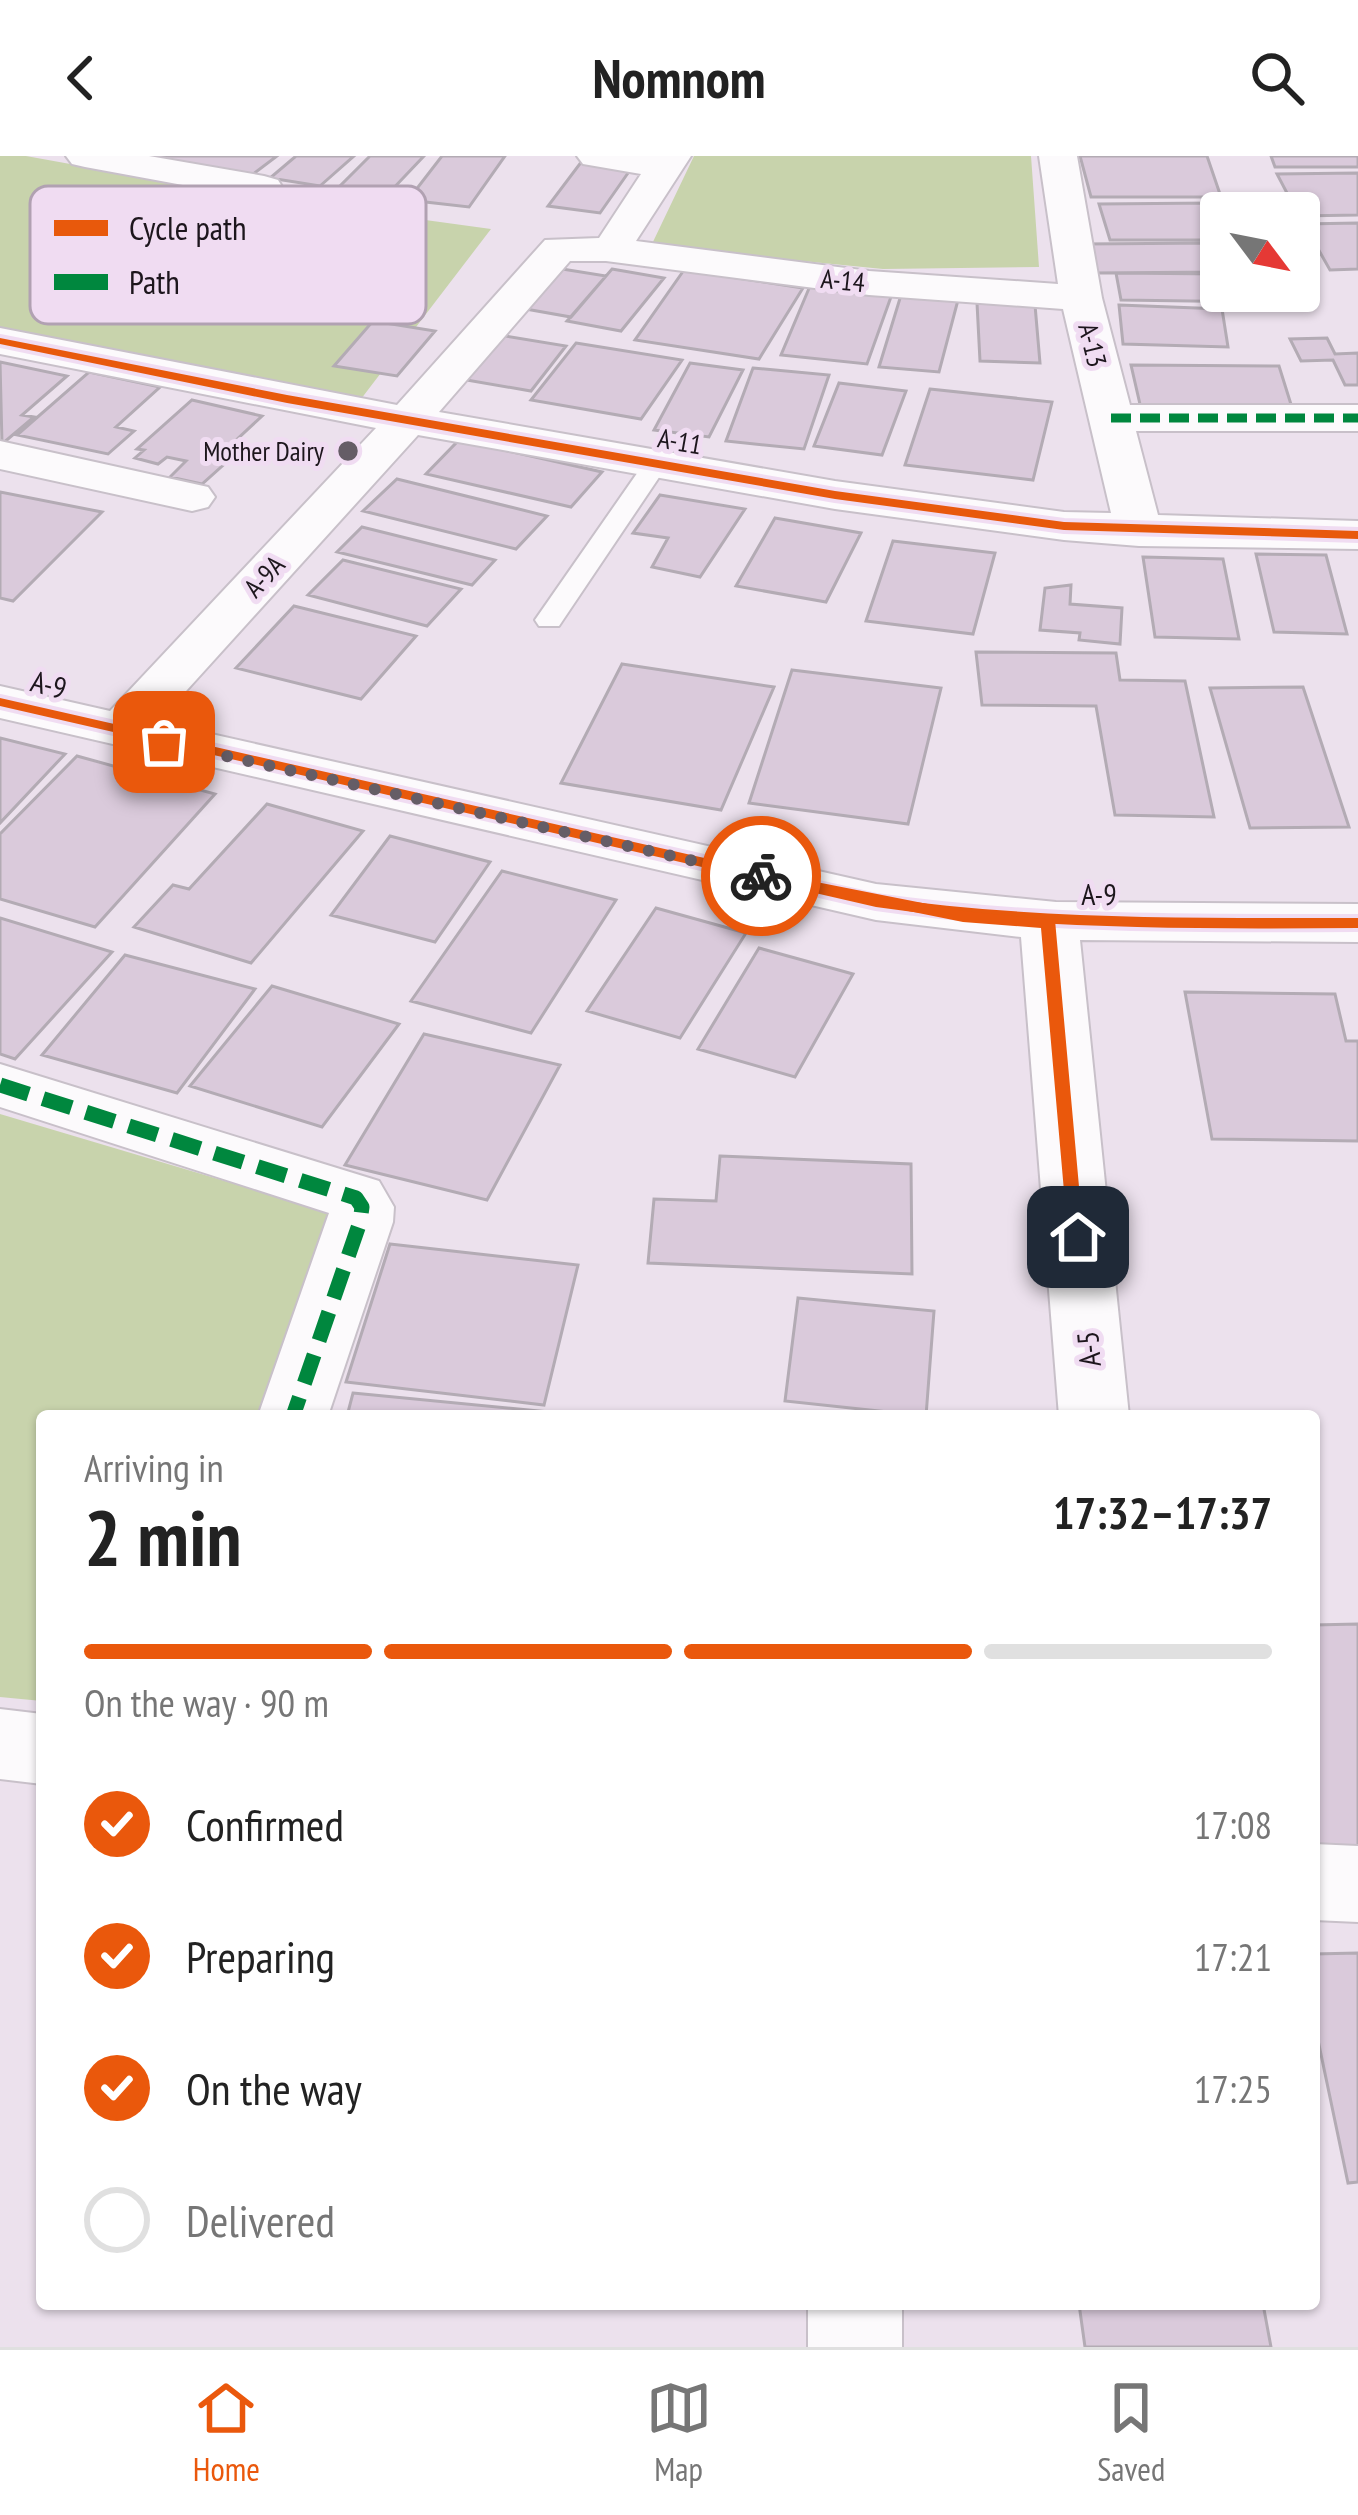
<!DOCTYPE html>
<html lang="en">
<head>
<meta charset="utf-8">
<style>
	body { margin:0; font-family:"PT Sans Narrow",sans-serif; background:#f6f6f6; color:#222; height:100vh; display:flex; flex-direction:column; font-size:45px; white-space:nowrap }
	* { box-sizing:border-box; margin:0 }
	p { font-size:39px; color:#767676 }
	.icon { flex:none; width:66px; height:66px; fill:none; stroke:currentColor; stroke-width:2; stroke-linecap:round; stroke-linejoin:round }
	.map { position:relative; flex:1; overflow:hidden }
	.panel { position:absolute; left:36px; top:1254px; width:1284px; height:900px; display:flex; flex-direction:column; background:#fff; border-radius:12px; box-shadow:0 3px 9px #0004 }
	.panel>* { flex:none }
	.needle { width:78px; rotate:122deg }
	.controls { position:absolute; left:1200px; top:36px; display:grid; gap:24px }
	.controls a { display:grid; place-items:center; width:120px; height:120px; border-radius:12px; background:#fff; box-shadow:0 3px 9px #0004; font-size:60px }
	.pin { position:absolute; display:grid; place-items:center; width:102px; height:102px; color:#fff; margin:-51px; border-radius:24px; box-shadow:0 6px 18px #0006 }
	.courier { position:absolute; display:grid; place-items:center; width:120px; height:120px; margin:-60px; border:9px solid #ea580c; border-radius:50%; background:#fff; color:#222; box-shadow:0 3px 15px #0007 }
	.headline em { font-style:normal; font-weight:700 }
	.headline div { display:flex; flex-direction:column-reverse }
	.headline { display:flex; align-items:center; justify-content:space-between; height:204px; padding:0 48px }
	h1 { font-size:78px; font-weight:700; line-height:90px }
	.bar { display:grid; grid-template-columns:repeat(4,1fr); gap:18px 12px; align-content:center; height:144px; padding:0 48px }
	.bar i { height:15px; border-radius:9px; background:#e0e0e0 }
	.bar .selected { background:#ea580c }
	.bar p { grid-column:span 4 }
	ol { padding:0 48px; list-style:none }
	li { display:flex; align-items:center; gap:36px; height:132px }
	li p { margin-inline-start:auto }
	li .icon { padding:12px; border-radius:50%; background:#ea580c; color:#fff; stroke-width:4 }
	li:last-child { color:#767676 }
	li i { width:66px; height:66px; border:6px solid #e0e0e0; border-radius:50% }
	header { display:flex; justify-content:space-between; align-items:center; height:156px; padding:0 48px; background:#fff; font-size:54px; font-weight:700 }
	.tabs { display:flex; justify-content:space-around; align-items:center; height:168px; border-top:3px solid #e0e0e0; background:#fff; font-size:33px; color:#767676 }
	.tabs a { display:grid; justify-items:center; gap:6px }
	.tabs .selected { color:#ea580c }
	.map>svg:first-child { display:block }
	.green { fill:#c8d3ac }
	.building { fill:#dacadb; stroke:#b3abb4; stroke-width:3 }
	.lines { fill:none; stroke-linecap:round; stroke-linejoin:round }
	.lane-casing { stroke:#c8c0c9; stroke-width:4 }
	.street-casing { stroke:#c8c0c9; stroke-width:4 }
	.lane { fill:#fcfafc; fill-rule:evenodd }
	.street { fill:#fcfafc; fill-rule:evenodd }
	.quiet-far1 { stroke:#00873e; stroke-width:9; stroke-dasharray:20 9; stroke-linecap:butt }
	.quiet { stroke:#00873e; stroke-width:15; stroke-dasharray:30 15; stroke-linecap:butt }
	.cycleway-casing { stroke:#f0dcf2; stroke-width:8 }
	.cycleway { fill:#e8590c; fill-rule:evenodd }
	.route { fill:#ea580c }
	.done { stroke:#655d66; stroke-width:12; stroke-dasharray:0 21.6 }
	.poi-dot { fill:#655d66; stroke:#f0dcf2; stroke-width:4.5 }
	.labels { text-anchor:middle; dominant-baseline:central; stroke-width:10; stroke-linejoin:round; paint-order:stroke }
	.far-street-label { font-size:27px; fill:#1d161d; stroke:#f0dcf2 }
	.far-poi-label { font-size:27px; fill:#1d161d; stroke:#f0dcf2; text-anchor:end }
	.street-label { font-size:30px; fill:#1d161d; stroke:#f0dcf2 }
	.key { fill:#f0dcf2; stroke:#b1a1b2; stroke-width:3 }
	.key-label { font-size:33px; fill:#1d161d }
</style>
</head>
<body>
<header><svg class="icon" aria-label="back" viewBox="0 0 24 24"><path d="M15 5l-7 7 7 7"/></svg>Nomnom<svg class="icon" aria-label="search" viewBox="0 0 24 24"><circle cx="10" cy="10" r="6"/><path d="M15 15l6 6"/></svg></header>
<div class="map">
<svg width="1358" height="2191" viewBox="0 0 1358 2191">
	<rect width="100%" height="100%" fill="#ece1ed"/>
	<path class="green" d="M0,0h26l210,38 255,35 -130,170 -361,-69z
		M694,0h337l8,111 -156,2 -232,-23z
		M0,958l336,100 -78,202h-216v285l-42,-4z"/>
	<path class="building" d="M161,0h116l-29,22 -92,-19z
		M296,0h58l-34,30 -50,-8z
		M370,0h54l-37,39 -49,-7z
		M442,0h63l-36,51 -61,-7z
		M1080,0h127l14,41h-130z
		M1271,0h87v11h-83z
		M585,1l50,6 -35,50 -52,-7z
		M1358,17v42l-59,1 -22,-42z
		M1212,47l9,37h-111l-11,-36z
		M1358,67v46l-28,1 -26,-46z
		M1214,87l7,29 -129,1 -8,-29z
		M556,112l50,8 -35,41 -51,-9z
		M612,113l52,9 -43,53 -54,-10z
		M684,114l119,18 -44,71 -124,-19z
		M1116,117l105,1v17h36l3,11 -139,-2z
		M810,130l82,8 -25,70 -86,-9z
		M901,139l57,5 -19,72 -60,-5z
		M977,147l58,2 5,58 -60,-2z
		M1119,149l103,4 6,38 -105,-3z
		M373,165l62,10 -38,45 -63,-10z
		M493,178l73,12 -35,45 -76,-13z
		M1327,182l8,16 23,-1v32h-13l-12,-25 -32,1 -11,-22z
		M576,187l106,17 -41,59 -110,-19z
		M0,206l67,14 -45,39 12,2 -32,27z
		M690,207l53,7 -34,67 -55,-7z
		M1131,209l148,1 15,48 -152,-1z
		M753,212l76,7 -25,74 -78,-8z
		M89,216l71,15 -44,40 18,4 -26,23 -91,-19z
		M839,227l67,8 -24,64 -68,-9z
		M930,233l122,13 -19,78 -128,-15z
		M192,244l70,16 -43,40 11,3 -28,25 -32,-7 16,-16 -19,-4 -9,7 -23,-6 9,-8 -7,-1z
		M459,284l143,32 -31,35 -145,-33z
		M397,323l150,37 -31,33 -153,-38z
		M0,336l102,20 -89,89 -13,-3z
		M660,339l85,14 -45,68 -48,-10 16,-29 -35,-5z
		M775,362l86,15 -35,69 -90,-16z
		M362,371l133,33 -23,25 -135,-33z
		M893,385l102,12 -22,81 -107,-13z
		M1256,398l70,1 21,79 -73,-2z
		M1143,401l80,2 16,80 -84,-2z
		M343,404l118,29 -34,37 -119,-31z
		M1071,429l-1,19 52,4 -2,36 -41,-4 1,-7 -40,-3 5,-42z
		M294,450l122,30 -55,63 -125,-31z
		M976,496l140,1 4,27 65,1 29,136 -99,-2 -19,-109 -114,-1z
		M622,508l152,23 -53,123 -160,-27z
		M792,514l149,18 -33,136 -159,-21z
		M1303,531l46,140 -99,1 -40,-140z
		M0,582l65,16 -65,69z
		M77,600l138,38 -120,133 -95,-28v-65z
		M267,648l96,27 -112,132 -117,-36 39,-42 16,4z
		M390,680l100,26 -55,80 -104,-27z
		M502,715l114,29 -85,133 -120,-32z
		M656,752l90,25 -66,105 -93,-27z
		M0,762l112,34 -97,107 -15,-5z
		M759,792l94,26 -58,103 -97,-28z
		M125,799l130,34 -78,104 -135,-38z
		M272,830l127,38 -77,103 -132,-41z
		M1185,836l150,2 11,47h12v100l-146,-2z
		M424,878l136,31 -73,135 -142,-35z
		M720,1000l191,8 1,110 -264,-11 6,-64 62,2z
		M390,1088l188,21 -34,140 -198,-23z
		M798,1142l136,13 -8,105 -141,-15z
		M353,1237l217,21 -223,2z
		M1358,1468v234l-44,2v-235z
		M1358,1797v229l-10,1 -34,-162v-67z
		M1079,2148h184l8,43h-186z"/>
	<g class="lines">
		<defs>
			<path id="lane" d="M656,301l12,7 -105,156 -4,6h-20l-4,-6 112,-161z"/>
			<path id="street" d="M66,0h83l115,20 14,4 5,8 -5,8 -14,4 -179,-33 -13,-3z
				M577,0h114l-55,85 233,30 189,13 -19,-128h38l25,142 28,107h228v26h-222l22,84 200,6v28l-219,-3 -75,-6 -229,-31 -417,-74 -260,287 718,162 180,18 302,2v38l-278,-2 49,476h-70l-38,-479 -145,-17 -876,-202v-32l110,25 266,-283 -376,-74v-26l397,77 148,-165 54,-2 42,-64 -58,-10zM570,105h36l263,34 194,14 48,204 -47,-1 -229,-31 -396,-69z
				M0,285l208,46 7,10 -7,10 -16,4 -192,-42z
				M0,908l379,117 15,26 -1,15 -65,194h-70l71,-203 -329,-106z
				M0,1553l42,5v70l-42,-5z
				M1314,1688l44,2v76l-44,-2z
				M808,2148h94v43h-94z"/>
		</defs>
		<use href="#lane" class="lane-casing"/>
		<use href="#street" class="street-casing"/>
		<use href="#lane" class="lane"/>
		<use href="#street" class="street"/>
		<path class="quiet-far1" d="M1111,262h247"/>
		<path class="quiet" d="M0,929l356,113 6,9 -2,15 -67,194"/>
		<defs>
			<path id="cycleway" d="M0,182l287,57 548,96 229,31 294,9v8l-294,-9 -229,-31 -548,-96 -287,-59z
				M0,542l876,199c160,23 320,21 482,21v10c-162,1 -322,2 -482,-21l-876,-201z"/>
		</defs>
		<use href="#cycleway" class="cycleway-casing"/>
		<use href="#cycleway" class="cycleway"/>
	</g>
	<path class="route" d="M761,715l202,40 92,9 29,322h-13l-3,-5 -27,-309 -78,-6 -208,-42v-7z"/>
	<g class="lines">
		<path class="done" d="M164,586l597,134"/>
	</g>
	<circle class="poi-dot" cx="348" cy="295" r="12"/>
	<g class="labels">
		<g class="far-street-label">
			<text transform="translate(843 124) rotate(6)">A-14</text>
			<text transform="translate(1093 189) rotate(76)">A-13</text>
			<text transform="translate(680 285) rotate(10)">A-11</text>
			<text transform="translate(264 420) rotate(-47)">A-9A</text>
		</g>
		<g class="far-poi-label">
			<text x="324" y="295">Mother Dairy</text>
		</g>
		<g class="street-label">
			<text transform="translate(49 528) rotate(14)">A-9</text>
			<text x="1099" y="737">A-9</text>
			<text transform="translate(1088 1193) rotate(-95)">A-5</text>
		</g>
	</g>
	<rect x="30" y="30" width="396" height="138" rx="18" class="key"/>
	<rect x="54" y="64" width="54" height="16" fill="#e8590c"/>
	<rect x="54" y="118" width="54" height="16" fill="#00873e"/>
	<g class="key-label">
		<text x="129" y="84">Cycle path</text>
		<text x="129" y="138">Path</text>
	</g>
</svg>
<div class="controls">
<a><svg class="needle" viewBox="-14 -14 28 28"><path d="M0-13l5 13h-10z" fill="#e53935"/><path d="M0 13l5-13h-10z" fill="#767676"/></svg></a>
</div>
<div class="pin" style="left:164px;top:586px;background:#ea580c"><svg class="icon" aria-label="bag" viewBox="0 0 24 24"><path d="M5 8h14l-1 12H6zM9 8a3 3 0 0 1 6 0"/></svg></div>
<div class="pin" style="left:1078px;top:1081px;background:#1f2937"><svg class="icon" aria-label="home" viewBox="0 0 24 24"><path d="M3 11l9-7 9 7M6 9v11h12V9"/></svg></div>
<div class="courier" style="left:761px;top:720px"><svg class="icon" aria-label="bike" viewBox="0 0 24 24"><circle cx="6" cy="16" r="4"/><circle cx="18" cy="16" r="4"/><path d="M6 16l4-8h5l3 8M10 8l3 8H6M13 5h3"/></svg></div>
<section class="panel">
<div class="headline"><div><h1>2 min</h1><p>Arriving in</p></div><em>17:32–17:37</em></div>
<div class="bar"><i class="selected"></i><i class="selected"></i><i class="selected"></i><i></i><p>On the way · 90 m</p></div>
<ol>
<li><svg class="icon" aria-label="check" viewBox="0 0 24 24"><path d="M5 12l5 5 9-10"/></svg>Confirmed<p>17:08</p></li>
<li><svg class="icon" aria-label="check" viewBox="0 0 24 24"><path d="M5 12l5 5 9-10"/></svg>Preparing<p>17:21</p></li>
<li><svg class="icon" aria-label="check" viewBox="0 0 24 24"><path d="M5 12l5 5 9-10"/></svg>On the way<p>17:25</p></li>
<li><i></i>Delivered</li>
</ol>
</section>
</div>
<nav class="tabs">
<a class="selected"><svg class="icon" aria-label="home" viewBox="0 0 24 24"><path d="M3 11l9-7 9 7M6 9v11h12V9"/></svg>Home</a>
<a><svg class="icon" aria-label="map" viewBox="0 0 24 24"><path d="M3 6l6-2 6 2 6-2v14l-6 2-6-2-6 2zM9 4v14M15 6v14"/></svg>Map</a>
<a><svg class="icon" aria-label="saved" viewBox="0 0 24 24"><path d="M7 4h10v16l-5-4-5 4z"/></svg>Saved</a>
</nav>
</body>
</html>
